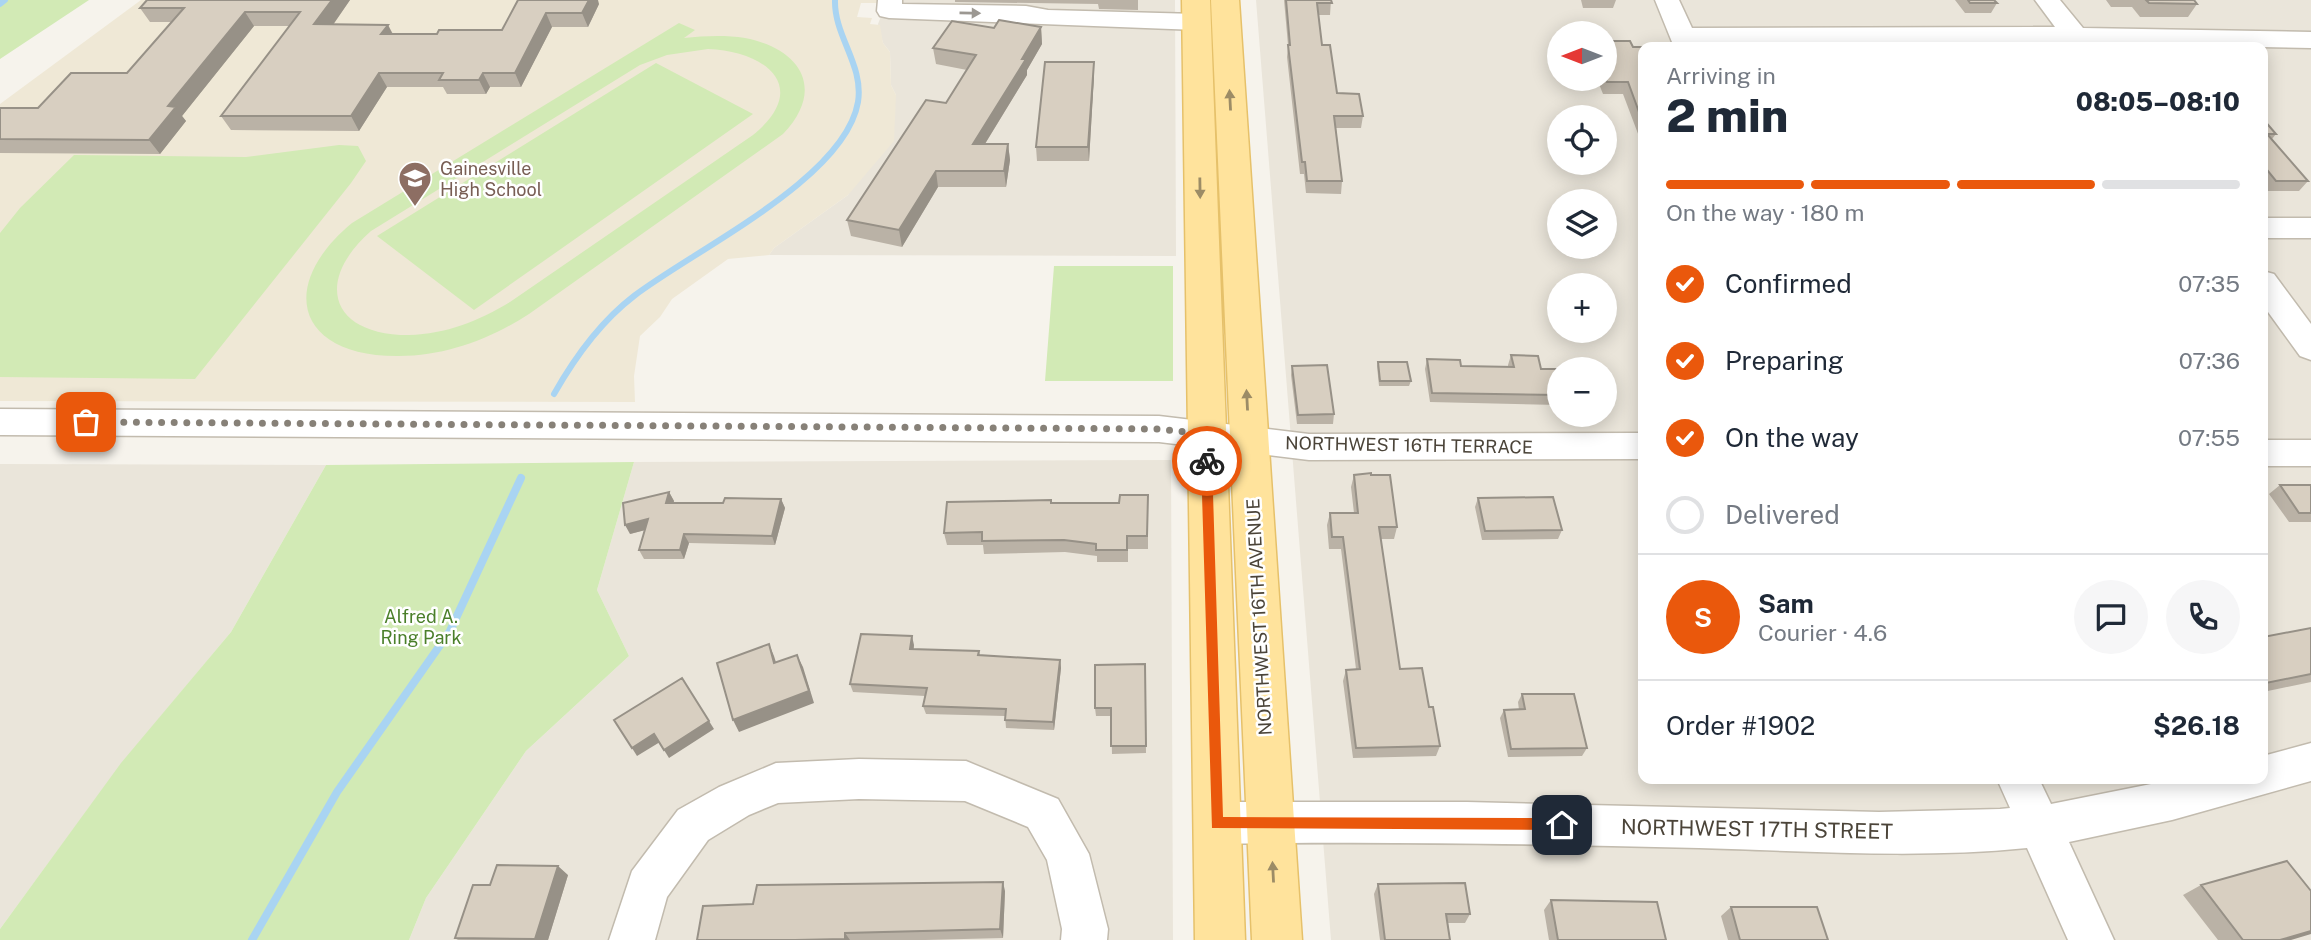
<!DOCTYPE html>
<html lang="en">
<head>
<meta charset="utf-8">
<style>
	body { margin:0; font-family:"Public Sans",sans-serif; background:#f6f6f7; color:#1f2937; height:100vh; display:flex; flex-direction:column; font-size:26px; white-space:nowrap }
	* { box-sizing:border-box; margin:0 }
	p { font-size:23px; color:#747a83 }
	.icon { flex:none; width:38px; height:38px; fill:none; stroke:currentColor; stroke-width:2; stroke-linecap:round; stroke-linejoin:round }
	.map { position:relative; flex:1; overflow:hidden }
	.side { position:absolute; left:1638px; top:42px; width:630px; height:742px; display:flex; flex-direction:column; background:#fff; border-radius:14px; box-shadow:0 4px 18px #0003 }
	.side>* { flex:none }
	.needle { width:46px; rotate:270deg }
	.tools { position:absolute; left:1547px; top:21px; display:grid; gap:14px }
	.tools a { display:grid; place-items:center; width:70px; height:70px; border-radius:50%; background:#fff; box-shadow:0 4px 18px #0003; font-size:35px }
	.pin { position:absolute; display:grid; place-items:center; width:60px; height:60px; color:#fff; margin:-30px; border-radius:14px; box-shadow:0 4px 10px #0006 }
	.courier { position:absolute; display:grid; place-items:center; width:70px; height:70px; margin:-35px; border:5px solid #ea580c; border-radius:50%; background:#fff; color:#222; box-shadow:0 2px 9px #0007 }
	.overview em { font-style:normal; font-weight:800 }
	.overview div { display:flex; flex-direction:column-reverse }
	.overview { display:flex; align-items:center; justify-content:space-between; height:119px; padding:0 28px }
	h1 { font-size:46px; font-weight:800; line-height:52px }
	.bar { display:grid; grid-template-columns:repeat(4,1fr); gap:10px 7px; align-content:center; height:84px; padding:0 28px }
	.bar i { height:9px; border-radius:5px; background:#e0e1e3 }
	.bar .active { background:#ea580c }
	.bar p { grid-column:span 4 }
	.line { display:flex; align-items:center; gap:18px; padding:0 28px; border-top:2px solid #e0e1e3 }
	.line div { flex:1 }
	.round { display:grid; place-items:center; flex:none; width:74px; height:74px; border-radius:37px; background:#f6f6f7 }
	ol { padding:0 28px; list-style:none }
	li { display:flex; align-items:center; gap:21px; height:77px }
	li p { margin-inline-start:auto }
	li .icon { padding:7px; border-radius:50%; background:#ea580c; color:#fff; stroke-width:4 }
	li:last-child { color:#747a83 }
	li i { width:38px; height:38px; border:4px solid #e0e1e3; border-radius:50% }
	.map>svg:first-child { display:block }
	.residential { fill:#eae5da; fill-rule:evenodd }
	.education { fill:#efe8d6 }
	.green { fill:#d2eab5; fill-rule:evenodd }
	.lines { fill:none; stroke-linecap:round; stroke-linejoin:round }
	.stream-far1 { stroke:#a9d4f2; stroke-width:6 }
	.stream { stroke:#a9d4f2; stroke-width:8 }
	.minor-casing { stroke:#c2bbae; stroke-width:3 }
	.major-casing { stroke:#e6c16a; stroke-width:3 }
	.minor { fill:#fff; fill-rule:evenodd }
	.major { fill:#ffe39c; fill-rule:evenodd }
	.wall { fill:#bab2a6 }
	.shaded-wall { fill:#979187 }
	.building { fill:#d8cfc1; stroke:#979187; stroke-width:2 }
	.oneway { fill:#9c9892 }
	.oneway2 { fill:#9c8c66 }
	.route { fill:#ea580c }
	.done { stroke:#878178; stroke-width:7; stroke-dasharray:0 12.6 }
	.labels { text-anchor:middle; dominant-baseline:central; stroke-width:5; stroke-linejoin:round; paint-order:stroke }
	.education-label { font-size:18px; fill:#785e54; stroke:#fff; text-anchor:start }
	.street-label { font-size:18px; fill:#4b4439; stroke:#fff }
	.park-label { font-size:18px; fill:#4a7f2a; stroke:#fff }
	.near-street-label { font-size:21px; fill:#4b4439; stroke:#fff }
</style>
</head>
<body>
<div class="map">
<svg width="2311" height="940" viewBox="0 0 2311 940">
	<rect width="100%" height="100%" fill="#f6f3ec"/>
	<path class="residential" d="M881,0h294l1,256 -407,-1 5,-7 74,-53 48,-100 -5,-10 -1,-33 -7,-9 -5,-19 6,-15z
		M1256,0h1055v940h-980zM1559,33h46v46h-46zM1643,47h620v732h-620zM1559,117h46v46h-46zM1559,201h46v46h-46zM1559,285h46v46h-46zM1559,369h46v46h-46z
		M1171,460l2,480h-764l17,-42 100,-147 103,-95 -32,-66 37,-128z
		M0,464l326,1 -95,167 -110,132 -121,165z"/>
	<path class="education" d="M141,0h740l1,3h-21l-4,14 15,1 -2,6 10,1 3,18 7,9 1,33 5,10 -2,46 -46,54 -74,53 -5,7 -41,4 -56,40 -12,18 -20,19 -6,40 1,26 -635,-1v-297z"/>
	<path class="green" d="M0,0h89l-89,59z
		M679,23l16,7 -11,8c20,-2 41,-3 61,0 56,11 81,51 38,96l-254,180c-39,25 -83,42 -130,42 -102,1 -123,-70 -47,-133zM708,49c57,2 104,38 45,86l-243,167c-31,19 -64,32 -101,33 -79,0 -95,-54 -38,-104l269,-166 27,-10z
		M656,63l97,51 -279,196 -97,-74z
		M339,145l19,1 8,15 -15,22 -156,196 -195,-2v-144l20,-25 54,-53 172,2z
		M1054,266h119v115h-128z
		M634,462l-37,128 32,66 -103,95 -100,147 -17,42h-409v-11l121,-166 110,-131 95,-167z"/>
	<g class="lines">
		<path class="stream-far1" d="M0,4l5,-4
			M554,394c21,-37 46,-72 80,-98 60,-46 211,-117 224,-194 6,-37 -24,-66 -23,-102"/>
		<path class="stream" d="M252,940l85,-148 113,-161 71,-153"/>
		<defs>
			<path id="minor" d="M878,0h24v4l124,2 22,4 149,4 9,3 4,5 -4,5 -9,3 -308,-12 -9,-2 -3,-5z
				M1655,0h24l13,28 363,-1 -20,-27h25l23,28 228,4v16l-216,-4 2,3h-26l-3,-4h-15l-355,1 2,3h-26z
				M2263,218h48v20h-48z
				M2263,271l11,3 37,50v36l-11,-4 -37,-51z
				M0,409l1159,7 150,18 334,-1v26l-334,1 -150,-18 -1159,-7z
				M2263,440h48v26h-48z
				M2311,743v38l-139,39 -103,22 45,98h-46l-41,-92c-109,11 -219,3 -328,0 -161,-4 -322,-7 -483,-4l-15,-6 -6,-15 6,-15 15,-6h251l412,10 121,-3 10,-1 -13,-29h42l12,25 125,-25h87v-23z
				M859,759l107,2 92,38 31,55 19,75 -1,11h-46l1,-11 -15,-69 -19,-33 -63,-26 -106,-2 -81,4 -29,12 -41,25 -41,57 -12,43h-46l23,-69 46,-61 41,-23 57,-24z"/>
			<path id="major" d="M1182,0h28l35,940h-50z
				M1211,0h28l63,940h-50z"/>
		</defs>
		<use href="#minor" class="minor-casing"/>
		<use href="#major" class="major-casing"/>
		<use href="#minor" class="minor"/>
		<use href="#major" class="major"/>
	</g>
	<path class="wall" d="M350,0l-17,25h55l5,9h44l65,-4 16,-30 81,4 -11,23h-36l-31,60h-31l-4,7h-39l-4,-7h-56l-28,44 -128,-1 -10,-14 69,-90h-36l-72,90 4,5 -26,33 -160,-1v-45h38l89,-35 45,-51h-22l-10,-14z
		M955,0h183v10l-39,-1 -1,-5 -143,-2z
		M1284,0h47l-1,15h-12l4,30 15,48 26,23 -2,12h-25l6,53 -1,13 -35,-1 -2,-19h-4l-13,-117 1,-12z
		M1581,0h35l-3,8h-30z
		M1955,0h39l3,3 -6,10h-26z
		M2106,0h88l3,4 -9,13h-48l-8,-10h-21z
		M1041,27l1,17 -15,26v5l-42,69h23l2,16 -4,27h-68l-36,60 -51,-11 -4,-16 99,-117 21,-33 -31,-6 -3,-16 61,-20z
		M1605,41l38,8v98l-20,-53h-20l-6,-15h8z
		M1094,62v14l-5,85h-52l-1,-14z
		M2263,119l13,15 -4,5 36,42 -9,10h-32l-4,-6z
		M1511,355l30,14h18v36l-129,-3 -5,-33 2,-10 34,7 47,1v-2z
		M1378,362l33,19 -2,5h-30l-2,-20z
		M1292,366l42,48 -1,10h-36l-6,-49z
		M1354,475h17l26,52 -3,12h-14l20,130 29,38 11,39 -4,10 -83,2 -10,-77 3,-11 10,-1 -15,-120h-12l-2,-24 3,-12h24l-3,-26z
		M2280,485h31v37h-22l-20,-28z
		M669,492l5,9 -1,2h50l58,-4 4,9 -10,37 -86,-2 -5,16h-40l-5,-9 6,-20 -15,4z
		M1148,495v54h-20v13h-31v-6l-32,-4 -81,2 -1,-9h-36l-3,-12 107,-30h68z
		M1478,498l84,32 -4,9 -76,1 -7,-33z
		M2311,628v54l-48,10v-55z
		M914,645v4l65,2 1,4 80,5 1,8 -7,62 -48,-2 -1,-12 -79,-2 -3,-8 2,-10 -72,-4 -3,-8z
		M1145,664l1,89 -34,1 -1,-38h-15l-1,-8z
		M1522,694l65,54 -5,8 -74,1 -8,-39 4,-8h15l-1,-8z
		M568,875l-20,65h-90l-3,-2 35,-53z
		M1378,884l92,30 -5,9h-17l2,17h-70l-6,-46z
		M2201,885l90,55h-73l-35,-45z
		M1005,891l-2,47 -78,2h-228l56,-36z
		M1551,900l115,40h-117l-5,-30z
		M1731,907l97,33h-100l-7,-24z"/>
	<path class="shaded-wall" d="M332,0h18l-27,39 -9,-15z
		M589,0h9l1,4 -11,23 -6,-14z
		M245,12l9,14 -72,90 4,5 -26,33 -11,-14 19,-34z
		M546,13l6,14 -31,60 -6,-14z
		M388,25l7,14 -14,-5z
		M1041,27l1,17 -15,26v5l-52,85 -2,-16z
		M1094,62v14l-5,85 -1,-14z
		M379,73l8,14 -28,44 -8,-15z
		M483,73l7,14 -4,7 -7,-14z
		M1008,144l2,16 -4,27 -2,-16z
		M936,171l2,16 -36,60 -3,-17z
		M669,492l5,9 -3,11 -5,-9z
		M781,499l4,9 -10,37 -3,-9z
		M648,519l5,9 -23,6 -5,-9z
		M684,534l5,9 -5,16 -4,-9z
		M912,636l2,9 -2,12 -2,-8z
		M769,644l5,12 6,19 -6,-12z
		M797,655l6,12 11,36 -75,29 -6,-12z
		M1060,660l1,8 -7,62 -1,-8z
		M709,721l5,8 -45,29 -5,-8z
		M654,734l6,8 -23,14 -5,-8z
		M558,866l10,9 -20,65h-12l-1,-1z
		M1003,882l2,9 -2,47 -3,-9z
		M2311,931v3l-20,6h-11z
		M845,933l5,7h-5z"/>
	<path class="building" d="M147,0h185l-18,24 74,1 -7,9h56l2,-4h63l16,-30h71l-7,13h-36l-31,60h-32l-4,7h-40l4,-7h-64l-28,43h-130l79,-104h-55l-77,94 8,1 -27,33 -149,-1v-31h38l33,-35h56l57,-65h-44z
		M1286,0h45l1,3h-15l5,42h8l7,48 22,1 4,22h-29l8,65h-35l-2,-19h-3l-14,-117h2z
		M1968,0h26l3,3h-27z
		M2146,0h48l3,4 -48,-1z
		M999,20l42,7 -19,32h4l-53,85h35l-4,27h-68l-37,59 -52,-10 79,-120 20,3 30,-48 -43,-7 19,-27 42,7z
		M1605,41h25l3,6h9l1,2v74l-15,-41h-21l-2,-5z
		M1045,62h49l-6,85h-52z
		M2263,119l13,15h-9l41,47h-32l-13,-16z
		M1511,355l27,1 3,13h28h-10v26l-127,-2 -5,-34 33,1 1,6 53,1z
		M1378,362h29l4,19h-31z
		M1327,365l7,49 -36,1 -6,-49z
		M1371,473v2h19l7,52h-18l21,142 22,-1 7,39h4l7,39 -84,2 -10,-78 14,-1 -17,-132h-11l-2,-24h28l-4,-38z
		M2280,485h31v28h-12z
		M669,492l-3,11h57l2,-5 56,1 -9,37 -88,-2 -4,16h-41l9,-31 -23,6 -2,-22z
		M1120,495h28l-1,41h-20v14h-31v-6l-32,-4 -82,1v-9l-38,1 3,-31 104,-2v3h68z
		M1553,497l9,33 -77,1 -7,-33z
		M2311,628v46l-45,9 -3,-3v-43z
		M861,634l51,2 -2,13 69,2 -1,4 82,5 -7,62 -48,-2 1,-11 -83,-3 4,-18 -77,-4z
		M769,644l5,19 23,-8 12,36 -76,29 -16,-57z
		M1145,664l1,82h-35v-38h-16v-43z
		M682,678l27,43 -45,29 -10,-16 -22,14 -18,-28z
		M1522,694h52l13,54 -76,1 -7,-39 21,-1z
		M2287,861l24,30v40l-31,9h-37l-42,-55z
		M497,865l61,1 -23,73 -80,-1 18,-53h17z
		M1003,882l-3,47 -155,4v6l-50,1h-98l6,-34 50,-2 4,-19z
		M1465,883l5,31h-24l4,26h-65l-7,-56z
		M1551,900l106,2 9,38h-108z
		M1731,907h86l11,33h-88z"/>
	<defs><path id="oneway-solid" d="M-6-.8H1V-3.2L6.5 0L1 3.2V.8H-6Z" transform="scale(1.75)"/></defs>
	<use class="oneway" href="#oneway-solid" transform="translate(970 13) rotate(1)"/>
	<g class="oneway2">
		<use href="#oneway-solid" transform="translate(1230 100) rotate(-93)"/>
		<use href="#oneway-solid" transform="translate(1200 188) rotate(89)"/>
		<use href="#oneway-solid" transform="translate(1247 400) rotate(-93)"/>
		<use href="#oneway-solid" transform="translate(1273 872) rotate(-93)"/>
	</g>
	<path class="route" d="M1207,457l5,4 11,356 339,1 7,7 -2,5 -355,-2 -11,-367z"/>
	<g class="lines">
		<path class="done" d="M86,422l1072,7 48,5 1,27"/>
	</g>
	<defs>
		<symbol id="school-pin" viewBox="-11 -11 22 30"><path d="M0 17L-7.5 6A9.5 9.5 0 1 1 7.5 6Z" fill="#8d6e63" stroke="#fff"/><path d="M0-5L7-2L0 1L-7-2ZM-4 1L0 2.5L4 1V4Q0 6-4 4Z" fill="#fff"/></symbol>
	</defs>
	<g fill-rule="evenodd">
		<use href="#school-pin" x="396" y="159" width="38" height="52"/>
	</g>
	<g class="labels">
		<g class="education-label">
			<text x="440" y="168">Gainesville<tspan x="440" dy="21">High School</tspan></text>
		</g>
		<g class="street-label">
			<text transform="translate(1409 445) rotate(1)">NORTHWEST 16TH TERRACE</text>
			<text transform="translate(1259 617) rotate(-93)">NORTHWEST 16TH AVENUE</text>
		</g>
		<g class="park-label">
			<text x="421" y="616">Alfred A.<tspan x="421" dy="21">Ring Park</tspan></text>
		</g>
		<g class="near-street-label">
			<text transform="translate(1757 829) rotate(1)">NORTHWEST 17TH STREET</text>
		</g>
	</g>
</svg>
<div class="tools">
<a><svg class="needle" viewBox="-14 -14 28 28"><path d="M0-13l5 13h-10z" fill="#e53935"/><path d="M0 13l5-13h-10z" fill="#747a83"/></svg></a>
<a><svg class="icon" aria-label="locate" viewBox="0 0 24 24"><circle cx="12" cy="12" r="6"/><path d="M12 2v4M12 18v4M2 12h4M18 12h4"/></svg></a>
<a><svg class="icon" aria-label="layers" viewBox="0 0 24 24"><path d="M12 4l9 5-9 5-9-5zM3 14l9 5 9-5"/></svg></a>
<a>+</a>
<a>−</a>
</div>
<div class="pin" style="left:86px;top:422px;background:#ea580c"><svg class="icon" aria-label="bag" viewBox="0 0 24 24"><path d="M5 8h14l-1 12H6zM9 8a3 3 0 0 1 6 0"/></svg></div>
<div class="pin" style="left:1562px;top:825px;background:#1f2937"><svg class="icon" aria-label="home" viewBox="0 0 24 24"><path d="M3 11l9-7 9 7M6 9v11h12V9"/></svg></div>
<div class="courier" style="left:1207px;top:461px"><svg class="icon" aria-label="bike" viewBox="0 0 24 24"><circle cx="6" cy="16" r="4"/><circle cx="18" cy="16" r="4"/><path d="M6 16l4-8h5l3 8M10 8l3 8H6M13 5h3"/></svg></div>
<section class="side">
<div class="overview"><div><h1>2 min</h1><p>Arriving in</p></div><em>08:05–08:10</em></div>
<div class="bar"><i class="active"></i><i class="active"></i><i class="active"></i><i></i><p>On the way · 180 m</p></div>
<ol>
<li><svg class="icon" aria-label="check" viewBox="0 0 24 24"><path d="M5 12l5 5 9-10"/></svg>Confirmed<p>07:35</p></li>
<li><svg class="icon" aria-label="check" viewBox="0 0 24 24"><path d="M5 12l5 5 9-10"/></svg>Preparing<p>07:36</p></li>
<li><svg class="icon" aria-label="check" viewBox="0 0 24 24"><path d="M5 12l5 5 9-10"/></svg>On the way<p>07:55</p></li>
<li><i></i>Delivered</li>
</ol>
<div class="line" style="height:126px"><b class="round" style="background:#ea580c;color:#fff">S</b><div><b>Sam</b><p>Courier · 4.6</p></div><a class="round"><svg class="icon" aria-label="chat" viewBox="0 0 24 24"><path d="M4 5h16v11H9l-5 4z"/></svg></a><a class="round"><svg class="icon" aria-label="phone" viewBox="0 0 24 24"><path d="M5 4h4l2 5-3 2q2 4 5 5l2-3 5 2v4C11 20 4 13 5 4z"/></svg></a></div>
<div class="line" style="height:91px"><div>Order #1902</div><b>$26.18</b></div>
</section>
</div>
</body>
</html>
